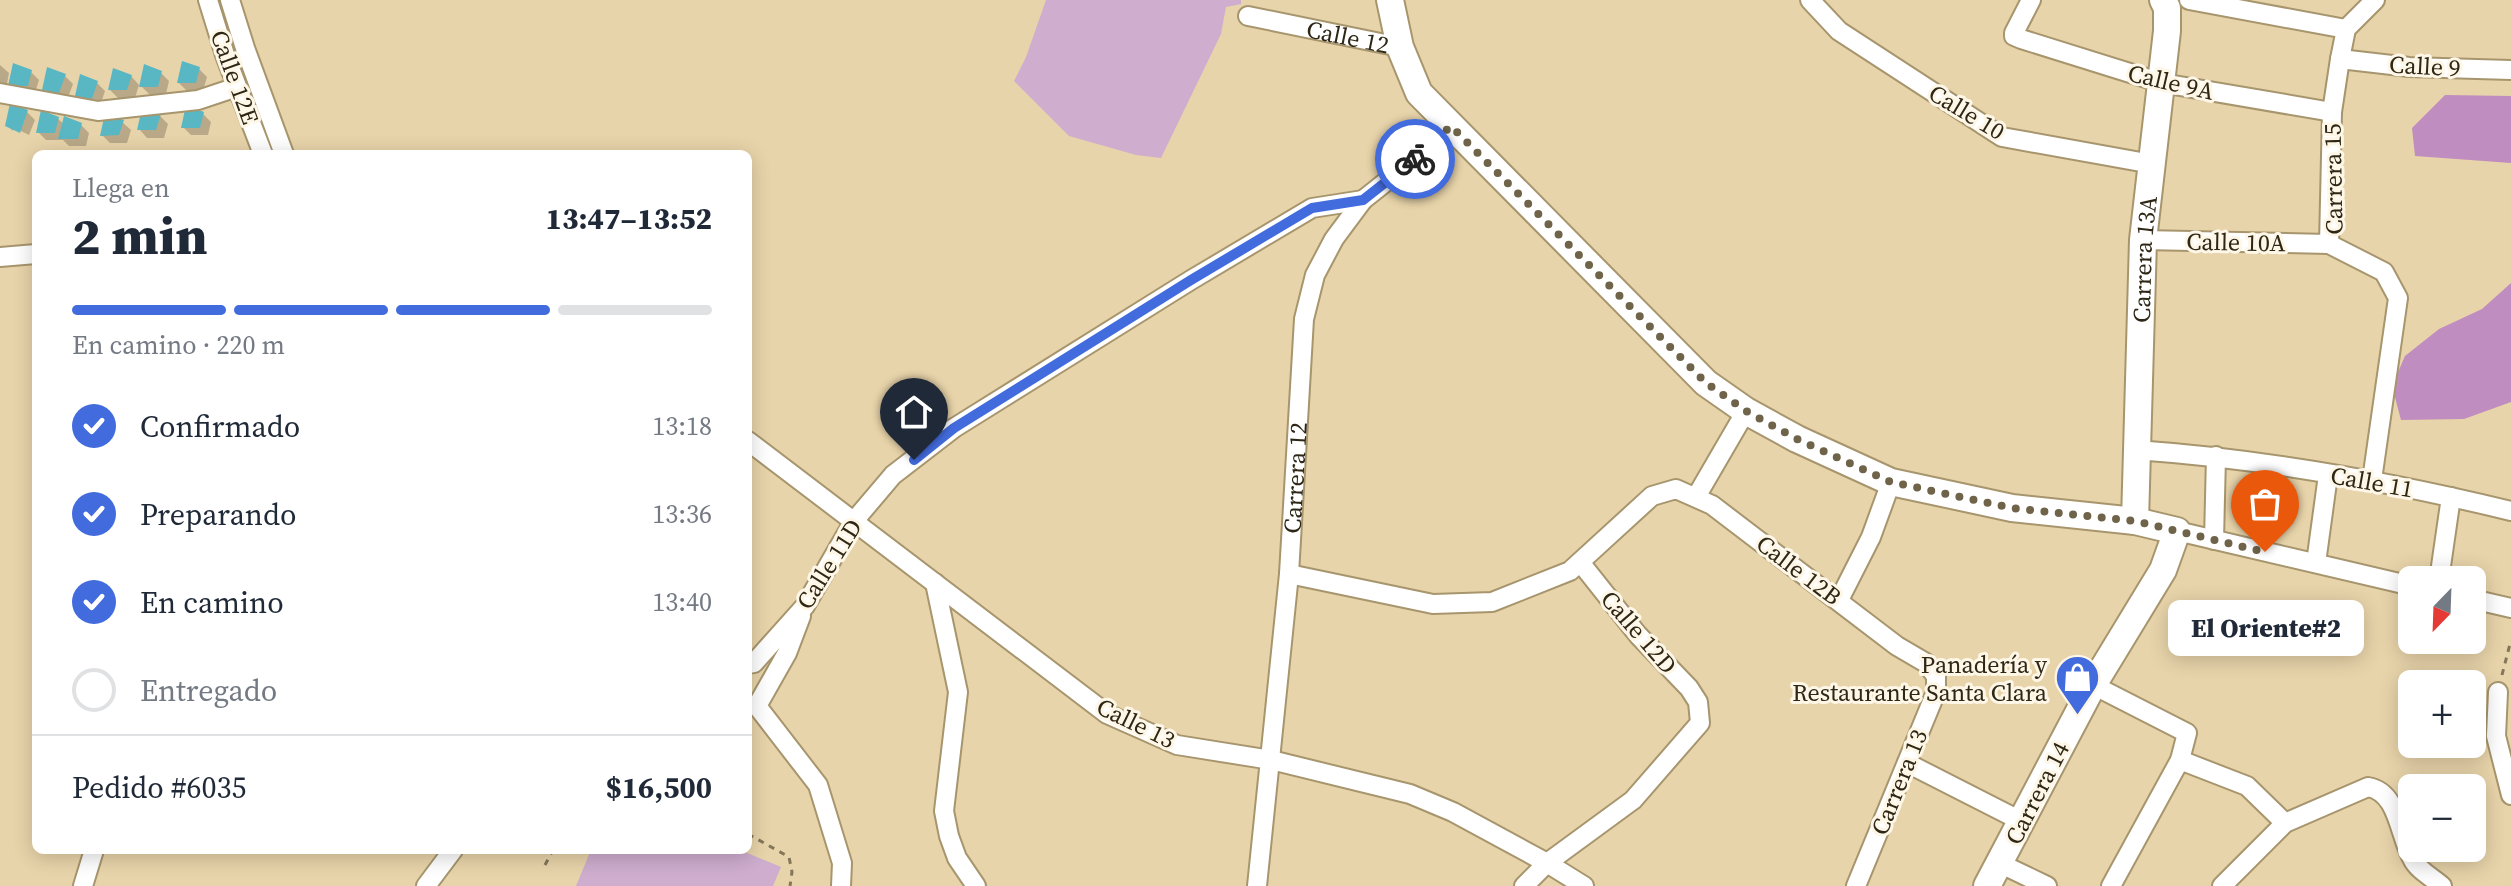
<!DOCTYPE html>
<html lang="es">
<head>
<meta charset="utf-8">
<style>
	body { margin:0; font-family:"Source Serif 4",serif; background:#f2f2f3; color:#1f2937; height:100vh; display:flex; flex-direction:column; font-size:30px; white-space:nowrap }
	* { box-sizing:border-box; margin:0 }
	p { font-size:26px; color:#747a83 }
	.icon { flex:none; width:44px; height:44px; fill:none; stroke:currentColor; stroke-width:2; stroke-linecap:round; stroke-linejoin:round }
	.map { position:relative; flex:1; overflow:hidden }
	.details { position:absolute; left:32px; top:150px; width:720px; height:704px; display:flex; flex-direction:column; background:#fff; border-radius:12px; box-shadow:0 4px 20px #0003 }
	.details>* { flex:none }
	.needle { width:52px; rotate:203deg }
	.fabs { position:absolute; left:2398px; top:566px; display:grid; gap:16px }
	.fabs a { display:grid; place-items:center; width:88px; height:88px; border-radius:12px; background:#fff; box-shadow:0 4px 20px #0003; font-size:40px }
	.pin { position:absolute; display:grid; place-items:center; width:68px; height:68px; color:#fff; margin:-82px -34px; border-radius:50% 50% 50% 0; rotate:-45deg; box-shadow:0 0 8px #0007 }
	.pin .icon { rotate:45deg }
	.courier { position:absolute; display:grid; place-items:center; width:80px; height:80px; margin:-40px; border:6px solid #426bdd; border-radius:50%; background:#fff; color:#222; box-shadow:0 2px 10px #0007 }
	.bubble { position:absolute; height:56px; border-radius:12px; background:#fff; box-shadow:0 4px 20px #0003; font-size:26px; font-weight:800; line-height:56px; text-align:center }
	.summary em { font-style:normal; font-weight:800 }
	.summary div { display:flex; flex-direction:column-reverse }
	.summary { display:flex; align-items:center; justify-content:space-between; height:136px; padding:0 40px }
	h1 { font-size:52px; font-weight:800; line-height:60px }
	.bar { display:grid; grid-template-columns:repeat(4,1fr); gap:12px 8px; align-content:center; height:96px; padding:0 40px }
	.bar i { height:10px; border-radius:6px; background:#e0e1e3 }
	.bar .current { background:#426bdd }
	.bar p { grid-column:span 4 }
	.line { display:flex; align-items:center; gap:20px; padding:0 40px; border-top:2px solid #e0e1e3 }
	.line div { flex:1 }
	ol { padding:0 40px; list-style:none }
	li { display:flex; align-items:center; gap:24px; height:88px }
	li p { margin-inline-start:auto }
	li .icon { padding:8px; border-radius:50%; background:#426bdd; color:#fff; stroke-width:4 }
	li:last-child { color:#747a83 }
	li i { width:44px; height:44px; border:4px solid #e0e1e3; border-radius:50% }
	.map>svg:first-child { display:block }
	.green { fill:#ceadce }
	.forest { fill:#bf8dc0 }
	.shadow { fill:#0003 }
	.building { fill:#59b7c3 }
	.lines { fill:none; stroke-linecap:round; stroke-linejoin:round }
	.street-casing { stroke:#a7956d; stroke-width:22 }
	.secondary-casing { stroke:#a7956d; stroke-width:30 }
	.path { stroke:#837659; stroke-width:3; stroke-dasharray:6 6; stroke-linecap:butt }
	.street { stroke:#fff; stroke-width:18 }
	.secondary { stroke:#fff; stroke-width:26 }
	.done { stroke:#6f644a; stroke-width:8; stroke-dasharray:0 14.4 }
	.route { stroke:#426bdd; stroke-width:10 }
	.labels { text-anchor:middle; dominant-baseline:central; stroke-width:6; stroke-linejoin:round; paint-order:stroke }
	.street-label { font-size:24px; fill:#2e2716; stroke:#fef6e6 }
	.poi-label { font-size:24px; fill:#2e2716; stroke:#fef6e6; text-anchor:end }
</style>
</head>
<body>
<div class="map">
<svg width="2511" height="886" viewBox="0 0 2511 886">
	<rect width="100%" height="100%" fill="#e8d4aa"/>
	<path class="green" d="M1046,0h195v4l-15,3 -5,27 -60,124 -25,-3 -67,-19 -55,-55 12,-24z
		M591,850h149l41,17 -8,19h-197z"/>
	<path class="forest" d="M2445,95l66,1v67l-96,-7 -3,-28z
		M2511,283v119l-47,17 -63,1 -9,-34 13,-30 34,-27 43,-20z"/>
	<path class="shadow" d="M0,65l9,8 -3,16 -6,-1z
		M199,69l8,8 -4,14h-16l-8,-8z
		M31,72l8,8 -4,13h-16l-8,-8z
		M161,73l8,8 -3,13h-17l-8,-8z
		M65,76l8,8 -6,16 -14,-3 -8,-8z
		M131,76l8,9 -4,13h-17l-8,-8z
		M97,83l8,8 -5,15 -15,-2 -8,-8z
		M27,112l8,8 -6,15 -16,-8v4l-6,-6z
		M203,114l8,8 -3,13h-17l-8,-8z
		M160,116l8,8 -4,14h-17l-7,-8z
		M58,119l6,5 17,1 8,8 -3,13h-17l-6,-6h-17l-8,-8z
		M122,122l9,8 -4,13h-17l-8,-8z"/>
	<path class="building" d="M182,61l18,6 -4,16h-19z
		M13,63l19,7 -4,16h-20z
		M144,64l18,7 -4,16h-19z
		M47,67l19,7 -7,19 -17,-3z
		M113,68l19,7 -5,15h-19z
		M80,74l18,7 -6,18 -17,-3z
		M10,103l18,7 -8,23 -15,-7z
		M186,105l18,7 -4,16h-19z
		M142,108l19,6 -5,16h-19z
		M41,110l18,7 -4,16h-19z
		M105,113l19,7 -5,15 -19,1z
		M64,116l18,7 -4,16h-20z"/>
	<g class="lines">
		<defs>
			<g id="street">
				<path d="M208,0l17,55 38,99"/>
				<path d="M230,0l15,48 39,106"/>
				<path d="M1810,0l29,31 163,106 150,27"/>
				<path d="M2031,0l-17,33v3l7,3 141,44 170,29"/>
				<path d="M2189,0l157,29"/>
				<path id="s1" d="M1248,16l152,31"/>
				<path d="M2340,59l69,8 102,3"/>
				<path d="M0,93l98,18 100,-11 39,-13"/>
				<path d="M2143,240l186,4 55,28 14,26 -26,182"/>
				<path d="M2329,244l3,-132 8,-53 6,-30 29,-29"/>
				<path d="M0,257l36,-3"/>
				<path d="M748,441l359,273 70,31 94,15 139,34 43,18 94,51 37,23"/>
				<path d="M2136,450c127,9 252,31 375,61"/>
				<path d="M1696,497l50,-86"/>
				<path d="M2177,531l235,55"/>
				<path d="M2214,540l2,-84"/>
				<path d="M2316,563l12,-88"/>
				<path d="M1289,574l144,30 59,-2 78,-31 82,-75 24,-7 36,16 185,141 29,17 10,13v16l-80,194"/>
				<path d="M2439,580l12,-83"/>
				<path d="M935,583l23,109 -14,119 5,25 8,22 19,28"/>
				<path d="M2472,599l39,9"/>
				<path d="M1839,600l32,-63 20,-55"/>
				<path d="M801,616l-14,37 -30,53 61,79 24,78 -1,23"/>
				<path d="M748,664l6,-1 51,-57 49,-85 39,-46 61,-47 237,-148 121,-72 51,-8"/>
				<path d="M2093,685l94,48 -7,27 -69,126"/>
				<path d="M2498,692l-2,44 15,59"/>
				<path d="M2180,760l67,26 38,37"/>
				<path d="M1907,763l114,58"/>
				<path d="M2001,864l46,22"/>
				<path d="M83,886l11,-36"/>
				<path d="M426,886l27,-36"/>
				<path id="s2" d="M1257,886l32,-312 15,-255 11,-44 19,-36 29,-39 54,-43 34,-31"/>
				<path d="M1524,886l23,-23 86,-63 67,-77 -2,-21 -9,-14 -51,-53 -58,-73"/>
				<path d="M2222,886l63,-63 83,-36c31,5 31,50 45,73 5,10 20,18 29,26"/>
			</g>
			<g id="secondary">
				<path d="M1390,0l10,47 19,46 287,290 40,28 51,28 94,43 121,26 123,13 42,10 -14,39 -70,115 -106,201"/>
				<path id="s3" d="M2135,521l8,-281 24,-209v-23l-4,-8"/>
			</g>
		</defs>
		<use href="#street" class="street-casing"/>
		<use href="#secondary" class="secondary-casing"/>
		<path class="path" d="M2502,675l9,-35
			M748,834l41,23 3,15 -2,14
			M545,865l8,-15"/>
		<use href="#street" class="street"/>
		<use href="#secondary" class="secondary"/>
	</g>
	<g class="lines">
		<path class="done" d="M1415,159l36,-33 255,257 40,28 51,28 94,43 121,26 123,13 130,31"/>
		<path class="route" d="M914,460l40,-32 237,-148 121,-72 51,-8 52,-41"/>
	</g>
	<defs>
		<symbol id="shop-pin" viewBox="-11 -11 22 30"><path d="M0 17L-7.5 6A9.5 9.5 0 1 1 7.5 6Z" fill="#426bdd" stroke="#fef6e6"/><path d="M-5-2.5h2.3a2.7 3.5 0 0 1 5.4 0H5L5.5 6h-11ZM-1.5-2.5h3a1.5 2.3 0 0 0-3 0Z" fill="#fff"/></symbol>
	</defs>
	<g fill-rule="evenodd">
		<use href="#shop-pin" x="2052" y="652" width="51" height="69"/>
	</g>
	<g class="labels">
		<g class="street-label">
			<text stroke="none"><textPath href="#s1" startOffset="102">Calle 12</textPath></text>
			<text transform="translate(2425 66) rotate(3)">Calle 9</text>
			<text transform="translate(235 77) rotate(70)">Calle 12E</text>
			<text transform="translate(2171 82) rotate(13)">Calle 9A</text>
			<text transform="translate(1967 112) rotate(31)">Calle 10</text>
			<text transform="translate(2333 179) rotate(-91)">Carrera 15</text>
			<text transform="translate(2236 242) rotate(1)">Calle 10A</text>
			<text stroke="none"><textPath href="#s3" startOffset="262">Carrera 13A</textPath></text>
			<text stroke="none"><textPath href="#s2" startOffset="410">Carrera 12</textPath></text>
			<text transform="translate(2372 482) rotate(10)">Calle 11</text>
			<text transform="translate(829 564) rotate(-58)">Calle 11D</text>
			<text transform="translate(1799 570) rotate(37)">Calle 12B</text>
			<text transform="translate(1639 632) rotate(49)">Calle 12D</text>
			<text transform="translate(1136 723) rotate(26)">Calle 13</text>
			<text transform="translate(1899 782) rotate(-68)">Carrera 13</text>
			<text transform="translate(2037 793) rotate(-63)">Carrera 14</text>
		</g>
		<g class="poi-label">
			<text x="2047" y="664">Panadería y<tspan x="2047" dy="28">Restaurante Santa Clara</tspan></text>
		</g>
	</g>
</svg>
<div class="fabs">
<a><svg class="needle" viewBox="-14 -14 28 28"><path d="M0-13l5 13h-10z" fill="#e53935"/><path d="M0 13l5-13h-10z" fill="#747a83"/></svg></a>
<a>+</a>
<a>−</a>
</div>
<div class="pin" style="left:2265px;top:552px;background:#ea580c"><svg class="icon" aria-label="bag" viewBox="0 0 24 24"><path d="M5 8h14l-1 12H6zM9 8a3 3 0 0 1 6 0"/></svg></div>
<div class="pin" style="left:914px;top:460px;background:#1f2937"><svg class="icon" aria-label="home" viewBox="0 0 24 24"><path d="M3 11l9-7 9 7M6 9v11h12V9"/></svg></div>
<div class="courier" style="left:1415px;top:159px"><svg class="icon" aria-label="bike" viewBox="0 0 24 24"><circle cx="6" cy="16" r="4"/><circle cx="18" cy="16" r="4"/><path d="M6 16l4-8h5l3 8M10 8l3 8H6M13 5h3"/></svg></div>
<div class="bubble" style="left:2168px;top:600px;width:196px">El Oriente#2</div>
<section class="details">
<div class="summary"><div><h1>2 min</h1><p>Llega en</p></div><em>13:47–13:52</em></div>
<div class="bar"><i class="current"></i><i class="current"></i><i class="current"></i><i></i><p>En camino · 220 m</p></div>
<ol>
<li><svg class="icon" aria-label="check" viewBox="0 0 24 24"><path d="M5 12l5 5 9-10"/></svg>Confirmado<p>13:18</p></li>
<li><svg class="icon" aria-label="check" viewBox="0 0 24 24"><path d="M5 12l5 5 9-10"/></svg>Preparando<p>13:36</p></li>
<li><svg class="icon" aria-label="check" viewBox="0 0 24 24"><path d="M5 12l5 5 9-10"/></svg>En camino<p>13:40</p></li>
<li><i></i>Entregado</li>
</ol>
<div class="line" style="height:104px"><div>Pedido #6035</div><b>$16,500</b></div>
</section>
</div>
</body>
</html>
